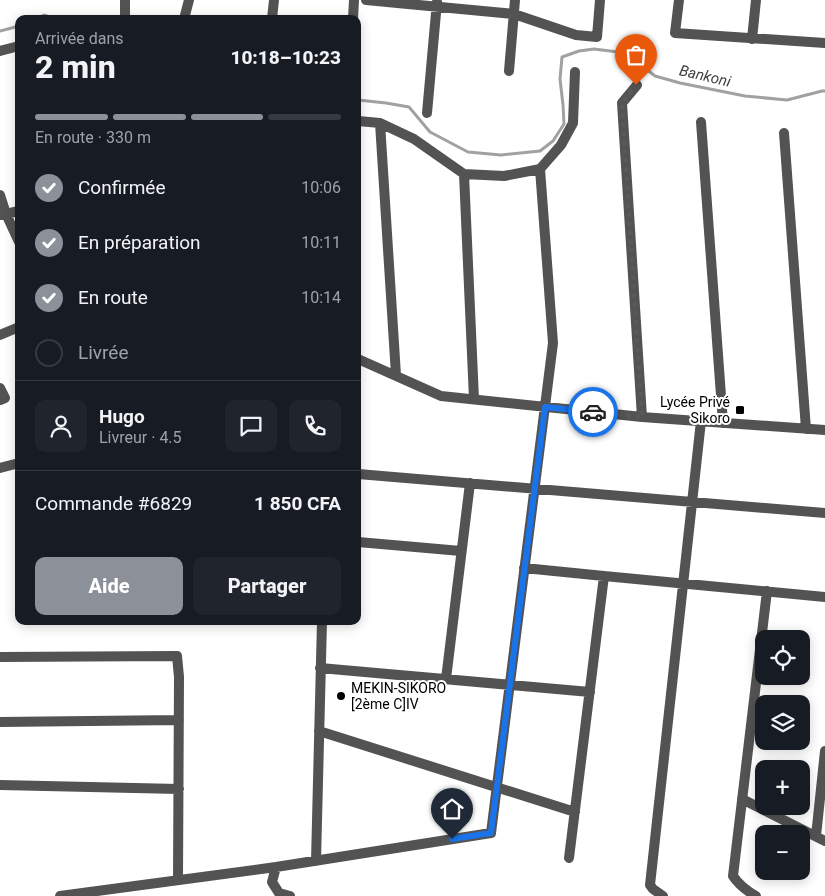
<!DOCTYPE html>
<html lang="fr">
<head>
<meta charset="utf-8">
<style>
	body { margin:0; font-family:Roboto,sans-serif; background:#20242c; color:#f1f3f6; height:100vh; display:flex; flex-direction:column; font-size:19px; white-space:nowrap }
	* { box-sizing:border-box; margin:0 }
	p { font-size:16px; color:#9ea1a6 }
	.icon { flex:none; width:28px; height:28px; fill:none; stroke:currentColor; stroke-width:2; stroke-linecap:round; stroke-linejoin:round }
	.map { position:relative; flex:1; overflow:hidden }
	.panel { position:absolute; left:15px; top:15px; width:346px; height:610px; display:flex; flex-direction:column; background:#171b24; border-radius:10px; box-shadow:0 2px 12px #0003 }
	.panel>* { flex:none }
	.controls { position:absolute; left:755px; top:630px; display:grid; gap:10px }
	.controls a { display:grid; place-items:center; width:55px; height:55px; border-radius:10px; background:#171b24; box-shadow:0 2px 12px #0003; font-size:25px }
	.pin { position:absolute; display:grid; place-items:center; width:42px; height:42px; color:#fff; margin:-51px -21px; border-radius:50% 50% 50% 0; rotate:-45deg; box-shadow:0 0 5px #0007 }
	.pin .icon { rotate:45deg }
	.courier { position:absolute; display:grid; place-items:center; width:50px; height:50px; margin:-25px; border:4px solid #1a73e8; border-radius:50%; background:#fff; color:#222; box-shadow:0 1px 6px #0007 }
	.summary em { font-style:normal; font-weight:800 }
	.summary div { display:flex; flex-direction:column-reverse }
	.summary { display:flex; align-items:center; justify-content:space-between; height:85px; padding:0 20px }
	h1 { font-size:32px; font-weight:800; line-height:38px }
	.bar { display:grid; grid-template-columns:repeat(4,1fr); gap:8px 5px; align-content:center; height:60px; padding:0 20px }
	.bar i { height:6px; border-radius:4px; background:#363941 }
	.bar .selected { background:#8c9099 }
	.bar p { grid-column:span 4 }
	.line { display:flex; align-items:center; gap:12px; padding:0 20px; border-top:1px solid #363941 }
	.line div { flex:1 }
	.round { display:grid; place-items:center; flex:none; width:52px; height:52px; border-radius:10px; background:#20242c }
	ol { padding:0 20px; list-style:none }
	li { display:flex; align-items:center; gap:15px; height:55px }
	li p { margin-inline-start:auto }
	li .icon { padding:5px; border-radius:50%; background:#8c9099; color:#fff; stroke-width:4 }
	li:last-child { color:#9ea1a6 }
	li i { width:28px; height:28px; border:2px solid #363941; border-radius:50% }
	.button { display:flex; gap:10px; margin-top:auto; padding:10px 20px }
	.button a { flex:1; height:58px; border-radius:10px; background:#8c9099; color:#fff; font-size:20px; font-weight:800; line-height:58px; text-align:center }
	.button a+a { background:#20242c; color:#f1f3f6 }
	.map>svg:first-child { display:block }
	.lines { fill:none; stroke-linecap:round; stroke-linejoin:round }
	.stream { stroke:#a1a1a1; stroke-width:3 }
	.minor { stroke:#535353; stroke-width:10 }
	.done { stroke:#595959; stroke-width:5; stroke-dasharray:0 9 }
	.route { stroke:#1a73e8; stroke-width:6 }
	.poi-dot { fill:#000; stroke:#fff; stroke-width:2 }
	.labels { text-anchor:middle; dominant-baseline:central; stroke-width:4; stroke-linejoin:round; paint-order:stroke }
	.poi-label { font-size:14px; fill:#000; stroke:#fff; text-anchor:end }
	.water-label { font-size:15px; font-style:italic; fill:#424242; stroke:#fff }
</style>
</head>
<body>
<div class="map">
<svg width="825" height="896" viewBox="0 0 825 896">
	<rect width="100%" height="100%" fill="#fff"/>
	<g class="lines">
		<path class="stream" d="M36,19l8,-4 12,4
			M0,31l19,-5
			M358,100l28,3 23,4 21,25 38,20 33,3 39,-4 13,-10 11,-17 -1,-19 -3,-26 2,-22 17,-6 15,-2 32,4 29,23 25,7 65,13 42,4 35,-9h3"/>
		<path class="minor" d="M366,0l148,14 62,21 21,2 3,-37
			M679,0l-4,33 150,10
			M125,19v-19
			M184,19l5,-19
			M272,19l2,-19
			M353,19l1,-19
			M752,39l4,-39
			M0,51l19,-5
			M509,71l6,-71
			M637,85l-15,18 20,314
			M427,113l10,-111
			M358,121l22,2 34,16 50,35 40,2 36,-7 21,-24 12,-22 2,-51
			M701,122l22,301
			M380,123l16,252
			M784,133l22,296
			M464,174l10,225
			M0,195l6,19 13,28
			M1,215l18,-4
			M0,335l19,-8
			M358,359l83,37 201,21 183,13
			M0,388l5,10 -5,2
			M0,468l19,-5
			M358,474l467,39
			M358,542l103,9
			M524,568l80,8 221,21
			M0,657l177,-1 2,21 -1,203
			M320,668l270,24
			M446,679l24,-196
			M0,722l179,-2
			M319,731l256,81
			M0,785l179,4
			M742,799l83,42
			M816,836l9,-85
			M569,858l35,-282
			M316,861l6,-240
			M276,867l-4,15 7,11 11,3
			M60,896l216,-29 215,-34 62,-490 -13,-174
			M663,896l-10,-7 -3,-4 51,-464
			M756,896c-9,-5 -17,-11 -23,-20l34,-285"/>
	</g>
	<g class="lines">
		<path class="done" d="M593,412l49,5 -20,-314 14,-18"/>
		<path class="route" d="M452,839l39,-6 54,-426 48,5"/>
	</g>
	<g class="poi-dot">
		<rect x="735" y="405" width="10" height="10" rx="2.5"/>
		<circle cx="341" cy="696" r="5"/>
	</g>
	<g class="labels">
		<g class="poi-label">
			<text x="730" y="402">Lycée Privé<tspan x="730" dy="16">Sikoro</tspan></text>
			<text x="351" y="688" text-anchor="start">MEKIN-SIKORO<tspan x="351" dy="16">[2ème C]IV</tspan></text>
		</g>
		<g class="water-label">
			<text transform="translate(705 76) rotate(13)">Bankoni</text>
		</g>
	</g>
</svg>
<div class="controls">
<a><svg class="icon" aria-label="locate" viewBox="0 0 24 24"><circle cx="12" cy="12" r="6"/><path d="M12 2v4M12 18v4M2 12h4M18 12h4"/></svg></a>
<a><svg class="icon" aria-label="layers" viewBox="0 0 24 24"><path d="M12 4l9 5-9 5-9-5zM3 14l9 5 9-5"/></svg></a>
<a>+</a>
<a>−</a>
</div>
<div class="pin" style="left:636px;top:85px;background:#ea580c"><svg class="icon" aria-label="bag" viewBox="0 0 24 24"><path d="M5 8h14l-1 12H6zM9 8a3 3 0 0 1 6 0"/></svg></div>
<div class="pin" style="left:452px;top:839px;background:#1f2937"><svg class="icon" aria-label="home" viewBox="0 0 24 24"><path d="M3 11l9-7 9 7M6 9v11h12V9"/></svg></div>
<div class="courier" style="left:593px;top:412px"><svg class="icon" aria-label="car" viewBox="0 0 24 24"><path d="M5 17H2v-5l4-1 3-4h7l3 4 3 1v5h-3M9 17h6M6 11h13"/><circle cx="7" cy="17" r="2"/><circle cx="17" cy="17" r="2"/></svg></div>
<section class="panel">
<div class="summary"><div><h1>2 min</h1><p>Arrivée dans</p></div><em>10:18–10:23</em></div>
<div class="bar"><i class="selected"></i><i class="selected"></i><i class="selected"></i><i></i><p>En route · 330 m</p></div>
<ol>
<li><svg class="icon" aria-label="check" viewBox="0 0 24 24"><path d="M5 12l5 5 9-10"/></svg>Confirmée<p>10:06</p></li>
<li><svg class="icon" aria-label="check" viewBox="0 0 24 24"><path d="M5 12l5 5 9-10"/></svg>En préparation<p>10:11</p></li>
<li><svg class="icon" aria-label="check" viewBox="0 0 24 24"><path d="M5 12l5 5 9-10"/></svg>En route<p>10:14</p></li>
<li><i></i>Livrée</li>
</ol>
<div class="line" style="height:90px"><a class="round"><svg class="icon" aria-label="person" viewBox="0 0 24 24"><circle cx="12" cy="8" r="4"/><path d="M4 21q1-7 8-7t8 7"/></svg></a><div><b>Hugo</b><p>Livreur · 4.5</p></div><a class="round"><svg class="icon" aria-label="chat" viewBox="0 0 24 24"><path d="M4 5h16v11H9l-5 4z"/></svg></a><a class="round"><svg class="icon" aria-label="phone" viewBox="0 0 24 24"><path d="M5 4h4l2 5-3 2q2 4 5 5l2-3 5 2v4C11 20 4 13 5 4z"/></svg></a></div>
<div class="line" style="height:65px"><div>Commande #6829</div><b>1 850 CFA</b></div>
<div class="button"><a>Aide</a><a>Partager</a></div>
</section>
</div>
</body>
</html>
